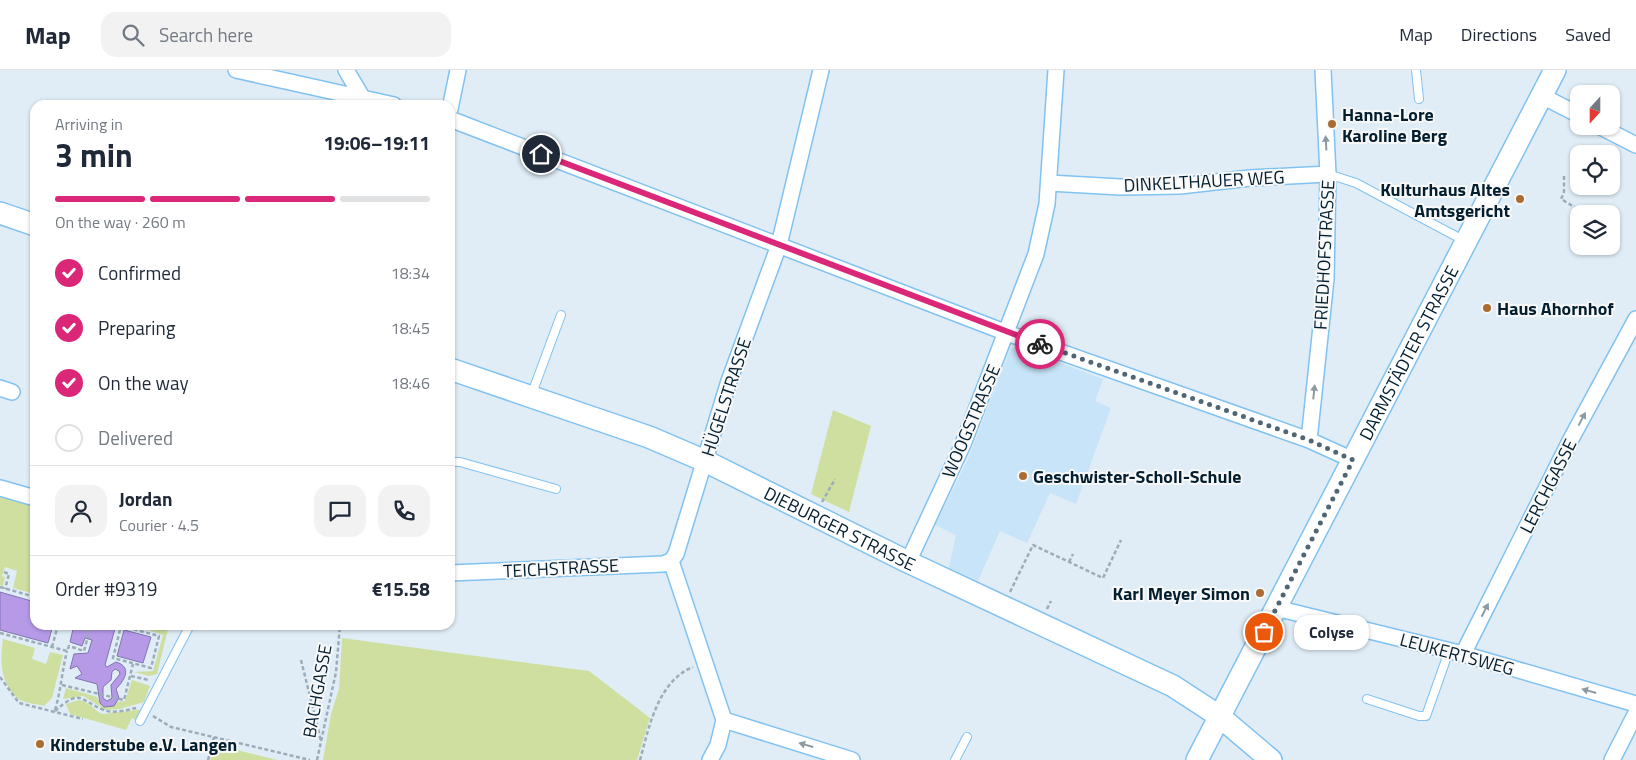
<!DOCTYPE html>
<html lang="en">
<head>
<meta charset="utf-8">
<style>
	body { margin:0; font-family:"Titillium Web",sans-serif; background:#f2f2f3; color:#1f2937; height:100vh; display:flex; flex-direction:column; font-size:19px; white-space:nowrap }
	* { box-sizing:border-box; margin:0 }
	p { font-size:16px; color:#747a83 }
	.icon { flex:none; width:28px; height:28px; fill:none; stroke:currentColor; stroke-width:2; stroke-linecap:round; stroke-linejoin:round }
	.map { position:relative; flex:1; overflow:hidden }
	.panel { position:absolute; left:30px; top:30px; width:425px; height:530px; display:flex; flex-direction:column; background:#fff; border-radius:15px; box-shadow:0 1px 4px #0004 }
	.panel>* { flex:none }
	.needle { width:32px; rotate:201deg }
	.controls { position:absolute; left:1570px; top:15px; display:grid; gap:10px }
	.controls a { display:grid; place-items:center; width:50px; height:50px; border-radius:10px; background:#fff; box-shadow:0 1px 4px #0004; font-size:25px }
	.pin { position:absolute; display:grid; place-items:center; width:42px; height:42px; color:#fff; margin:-21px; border:2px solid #fff; border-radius:50%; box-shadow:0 1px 5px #0007 }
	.courier { position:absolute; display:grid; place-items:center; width:50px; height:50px; margin:-25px; border:4px solid #db2777; border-radius:50%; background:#fff; color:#222; box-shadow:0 1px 6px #0007 }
	.bubble { position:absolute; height:35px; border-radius:15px; background:#fff; box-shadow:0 1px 4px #0004; font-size:16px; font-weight:700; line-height:35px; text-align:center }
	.head em { font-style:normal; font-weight:700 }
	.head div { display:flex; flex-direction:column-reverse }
	.head { display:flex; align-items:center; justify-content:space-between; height:85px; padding:0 25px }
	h1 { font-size:32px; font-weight:700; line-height:38px }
	.bar { display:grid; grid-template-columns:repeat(4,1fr); gap:8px 5px; align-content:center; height:60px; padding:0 25px }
	.bar i { height:6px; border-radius:4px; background:#e0e1e3 }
	.bar .selected { background:#db2777 }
	.bar p { grid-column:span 4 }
	.line { display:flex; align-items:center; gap:12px; padding:0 25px; border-top:1px solid #e0e1e3 }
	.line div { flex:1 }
	.round { display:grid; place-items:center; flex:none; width:52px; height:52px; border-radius:15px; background:#f2f2f3 }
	ol { padding:0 25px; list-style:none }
	li { display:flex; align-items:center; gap:15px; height:55px }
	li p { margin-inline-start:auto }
	li .icon { padding:5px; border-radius:50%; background:#db2777; color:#fff; stroke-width:4 }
	li:last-child { color:#747a83 }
	li i { width:28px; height:28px; border:2px solid #e0e1e3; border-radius:50% }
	header { display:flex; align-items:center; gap:30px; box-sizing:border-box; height:70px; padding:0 25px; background:#fff; border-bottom:1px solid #e0e1e3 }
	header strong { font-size:24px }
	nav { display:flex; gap:28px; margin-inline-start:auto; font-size:18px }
	.search { width:350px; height:45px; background:#f2f2f3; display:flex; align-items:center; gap:12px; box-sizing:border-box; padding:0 18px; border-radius:15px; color:#747a83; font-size:19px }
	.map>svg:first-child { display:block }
	.built { fill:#c7e4f9 }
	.green { fill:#cedfa0 }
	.water { fill:#b69ae8; stroke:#8075b0; fill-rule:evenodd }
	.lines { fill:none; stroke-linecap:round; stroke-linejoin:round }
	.lane-casing { stroke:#80c2f1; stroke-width:10 }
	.street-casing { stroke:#80c2f1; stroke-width:18 }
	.secondary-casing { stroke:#80c2f1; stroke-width:24 }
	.path { stroke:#9cadb9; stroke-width:2.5; stroke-dasharray:4 2.5; stroke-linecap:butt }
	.lane { stroke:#fff; stroke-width:8 }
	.street { stroke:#fff; stroke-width:15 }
	.secondary { stroke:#fff; stroke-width:21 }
	.oneway { fill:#8d9aa1 }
	.done { stroke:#506675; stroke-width:5; stroke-dasharray:0 9 }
	.route { stroke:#db2777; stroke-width:6 }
	.poi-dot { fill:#ab6c33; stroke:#f8f8f8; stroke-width:2 }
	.labels { text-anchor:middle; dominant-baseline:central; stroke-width:4; stroke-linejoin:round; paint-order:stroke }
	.poi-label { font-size:18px; font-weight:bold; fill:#021e2f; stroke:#f8f8f8; text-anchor:start }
	.street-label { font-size:18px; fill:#021e2f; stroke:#f8f8f8 }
</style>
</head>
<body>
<header>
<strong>Map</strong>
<div class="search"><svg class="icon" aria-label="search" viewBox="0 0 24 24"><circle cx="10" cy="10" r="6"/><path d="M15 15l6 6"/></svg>Search here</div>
<nav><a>Map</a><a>Directions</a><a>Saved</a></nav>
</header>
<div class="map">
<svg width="1636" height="690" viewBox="0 0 1636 690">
	<rect width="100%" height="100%" fill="#e0edf6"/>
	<path class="built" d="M1015,276l88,33 -8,22 16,7 -35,96 -26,-11 -23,50 -27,-12 -22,50 -29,-13 7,-33 -21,-10 33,-66 42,-110z"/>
	<path class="green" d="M833,340l38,16 -22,86 -38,-18z
		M0,427l35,10v87l-22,-6 4,-17 -12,-4 -3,9 3,1 -2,9 -3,-1z
		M161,555h8l-12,49 -8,2 -15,-4 19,-1 10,-36 -18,-6 4,-2 10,3z
		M342,568l247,33 61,47 -13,42h-314l8,-46 8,-25z
		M3,569l32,9 -3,11 14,5 4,-12 13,3 -11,43 -8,8c-7,-2 -21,-3 -27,-8 -17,-16 -17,-37 -14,-59z
		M132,610l18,6 -6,16 -24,7 -14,1 -23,-14 -20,3 3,-11 31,9 3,6 14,3 3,-4 8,-1z
		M79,630c15,4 13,10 24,14l43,-5 -8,12 -6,-3 -6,12 -56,-16 -4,-10z
		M213,674l64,16h-67z"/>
	<path class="water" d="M0,522l35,10v23h18l-5,18 -48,-13z
		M74,555h13l1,3 6,2 1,-5h21l-11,40 2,2 9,-5c17,5 8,19 0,27l3,9 -5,8 -10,1 -4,-4 -3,-19 -22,-6 7,-4 -5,-8 -7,3 4,-15 14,-1 4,-13 -7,-2 -3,8 -12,-4zM115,599l4,2 1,3 -9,11 1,13 -5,3 -4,-3v-11l8,-7 1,-8z
		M124,560l27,7 -8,26 -26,-7z"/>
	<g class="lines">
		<defs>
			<path id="lane" d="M1416,0l3,29
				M1328,104l28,9 109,58
				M531,326l30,-81
				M450,392h10l96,27
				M1367,629l52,17h7l23,-65
				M140,651l50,-96
				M955,690l12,-23"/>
			<path id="street" d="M236,0l158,35
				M346,0l19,32
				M1542,26l37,19
				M450,39l8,-39
				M450,49l557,214 302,107 44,20
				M1599,56l37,19
				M1049,113l71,4 60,-1 70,-8 78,-4
				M0,318l12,4
				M1309,370l17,-161 2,-105 -5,-104
				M0,418l35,10
				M908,492l55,-118 73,-190 11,-50 9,-134
				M450,503l213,-9 8,-3
				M1276,538l187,46 173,50
				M1463,584l108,-215 65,-120
				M724,650l128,40
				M710,690l8,-15 6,-25 -53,-159 5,-7 53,-173 50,-136 42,-175
				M1612,690l24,-47"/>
			<g id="secondary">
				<path d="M0,143l35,12"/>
				<path id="s1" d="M450,299l199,68 56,24 203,101 265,124 46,30 52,44"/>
				<path id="s2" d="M1197,690l358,-690"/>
			</g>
		</defs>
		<use href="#lane" class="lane-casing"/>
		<use href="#street" class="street-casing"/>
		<use href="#secondary" class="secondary-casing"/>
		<path class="path" d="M1564,106v17l-3,6 25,15
			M822,432l13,-23
			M1069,492l4,-8
			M4,502l5,2 -4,15
			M0,517l35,10
			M1010,522l23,-47 70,33 18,-38
			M1047,539l4,-8
			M121,556l38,10 -8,32 -38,-10z
			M0,563l67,18 2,-5 15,5 7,-26
			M52,577l6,-22
			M301,590l20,81
			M131,606l18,4
			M0,607l19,26 64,16
			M62,615l62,15 9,-36
			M55,640c6,-20 7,-39 12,-59
			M55,641c26,-23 24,-11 49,-1 9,4 23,0 32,-2
			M153,646l18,11 139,33
			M208,690l6,-23
			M317,690l19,-88 4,-47
			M640,690c9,-33 18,-79 53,-93"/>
		<use href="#lane" class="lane"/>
		<use href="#street" class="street"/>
		<use href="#secondary" class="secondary"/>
	</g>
	<defs><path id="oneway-solid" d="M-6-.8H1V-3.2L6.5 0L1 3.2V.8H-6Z" transform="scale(1.25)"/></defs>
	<g class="oneway">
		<use href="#oneway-solid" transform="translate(1326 73) rotate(-93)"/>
		<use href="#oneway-solid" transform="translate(1314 322) rotate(-84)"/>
		<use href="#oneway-solid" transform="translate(1582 349) rotate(-62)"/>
		<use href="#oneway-solid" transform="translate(1485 540) rotate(-63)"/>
		<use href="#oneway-solid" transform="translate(1589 621) rotate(-164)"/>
		<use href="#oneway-solid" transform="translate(806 675) rotate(-164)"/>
	</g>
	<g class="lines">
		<path class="done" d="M1040,274l269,96 44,20 -89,172"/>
		<path class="route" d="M541,84l499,190"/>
	</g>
	<g class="poi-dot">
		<circle cx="1332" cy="54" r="5"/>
		<circle cx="1520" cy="129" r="5"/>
		<circle cx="1487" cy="238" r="5"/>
		<circle cx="1023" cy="406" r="5"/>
		<circle cx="1260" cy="523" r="5"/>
		<circle cx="40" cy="674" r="5"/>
	</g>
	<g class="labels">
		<g class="poi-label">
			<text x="1342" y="44">Hanna-Lore<tspan x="1342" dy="21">Karoline Berg</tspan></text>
			<text x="1510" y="119" text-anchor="end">Kulturhaus Altes<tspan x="1510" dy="21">Amtsgericht</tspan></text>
			<text x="1497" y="238">Haus Ahornhof</text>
			<text x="1033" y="406">Geschwister-Scholl-Schule</text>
			<text x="1250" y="523" text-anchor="end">Karl Meyer Simon</text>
			<text x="50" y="674">Kinderstube e.V. Langen</text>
		</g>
		<g class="street-label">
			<text transform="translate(1204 111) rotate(-3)">DINKELTHAUER WEG</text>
			<text transform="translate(1324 185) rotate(-87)">FRIEDHOFSTRASSE</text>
			<text stroke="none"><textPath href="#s2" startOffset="459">DARMSTÄDTER STRASSE</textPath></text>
			<text transform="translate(726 327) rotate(-72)">HÜGELSTRASSE</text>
			<text transform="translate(971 351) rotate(-67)">WOOGSTRASSE</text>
			<text transform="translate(1548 416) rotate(-63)">LERCHGASSE</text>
			<text stroke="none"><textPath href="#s1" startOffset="422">DIEBURGER STRASSE</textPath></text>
			<text transform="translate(561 498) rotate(-3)">TEICHSTRASSE</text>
			<text transform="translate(1457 584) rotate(15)">LEUKERTSWEG</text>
			<text transform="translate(317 621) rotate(-80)">BACHGASSE</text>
		</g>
	</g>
</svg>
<div class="controls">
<a><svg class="needle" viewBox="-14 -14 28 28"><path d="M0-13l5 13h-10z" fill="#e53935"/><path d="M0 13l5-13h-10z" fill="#747a83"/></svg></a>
<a><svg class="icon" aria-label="locate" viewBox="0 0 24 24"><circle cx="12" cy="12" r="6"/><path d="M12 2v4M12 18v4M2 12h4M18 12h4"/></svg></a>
<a><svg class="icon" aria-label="layers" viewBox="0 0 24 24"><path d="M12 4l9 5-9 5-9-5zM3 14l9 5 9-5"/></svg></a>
</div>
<div class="pin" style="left:1264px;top:562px;background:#ea580c"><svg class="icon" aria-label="bag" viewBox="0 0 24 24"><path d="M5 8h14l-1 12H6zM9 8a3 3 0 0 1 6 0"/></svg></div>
<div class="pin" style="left:541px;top:84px;background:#1f2937"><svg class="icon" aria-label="home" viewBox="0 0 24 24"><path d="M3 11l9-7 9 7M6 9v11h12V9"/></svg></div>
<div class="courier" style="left:1040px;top:274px"><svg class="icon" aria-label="bike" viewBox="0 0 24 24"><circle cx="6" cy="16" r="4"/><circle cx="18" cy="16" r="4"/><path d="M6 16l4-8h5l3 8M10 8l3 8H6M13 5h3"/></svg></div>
<div class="bubble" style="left:1294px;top:545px;width:75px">Colyse</div>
<section class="panel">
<div class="head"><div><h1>3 min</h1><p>Arriving in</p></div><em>19:06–19:11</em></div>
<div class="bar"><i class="selected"></i><i class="selected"></i><i class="selected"></i><i></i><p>On the way · 260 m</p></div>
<ol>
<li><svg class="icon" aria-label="check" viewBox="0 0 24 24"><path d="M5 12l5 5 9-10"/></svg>Confirmed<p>18:34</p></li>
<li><svg class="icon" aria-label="check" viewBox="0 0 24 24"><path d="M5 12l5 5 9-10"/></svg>Preparing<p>18:45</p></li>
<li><svg class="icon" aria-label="check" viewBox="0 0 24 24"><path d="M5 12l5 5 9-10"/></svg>On the way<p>18:46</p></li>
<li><i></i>Delivered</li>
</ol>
<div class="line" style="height:90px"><a class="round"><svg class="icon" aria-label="person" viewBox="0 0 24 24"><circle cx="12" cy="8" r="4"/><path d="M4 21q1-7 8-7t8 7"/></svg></a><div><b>Jordan</b><p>Courier · 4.5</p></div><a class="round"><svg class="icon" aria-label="chat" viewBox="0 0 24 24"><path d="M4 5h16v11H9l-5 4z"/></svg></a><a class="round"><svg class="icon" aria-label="phone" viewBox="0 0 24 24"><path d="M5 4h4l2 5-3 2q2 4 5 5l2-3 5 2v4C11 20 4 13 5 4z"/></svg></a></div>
<div class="line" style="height:65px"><div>Order #9319</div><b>€15.58</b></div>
</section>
</div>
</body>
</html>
